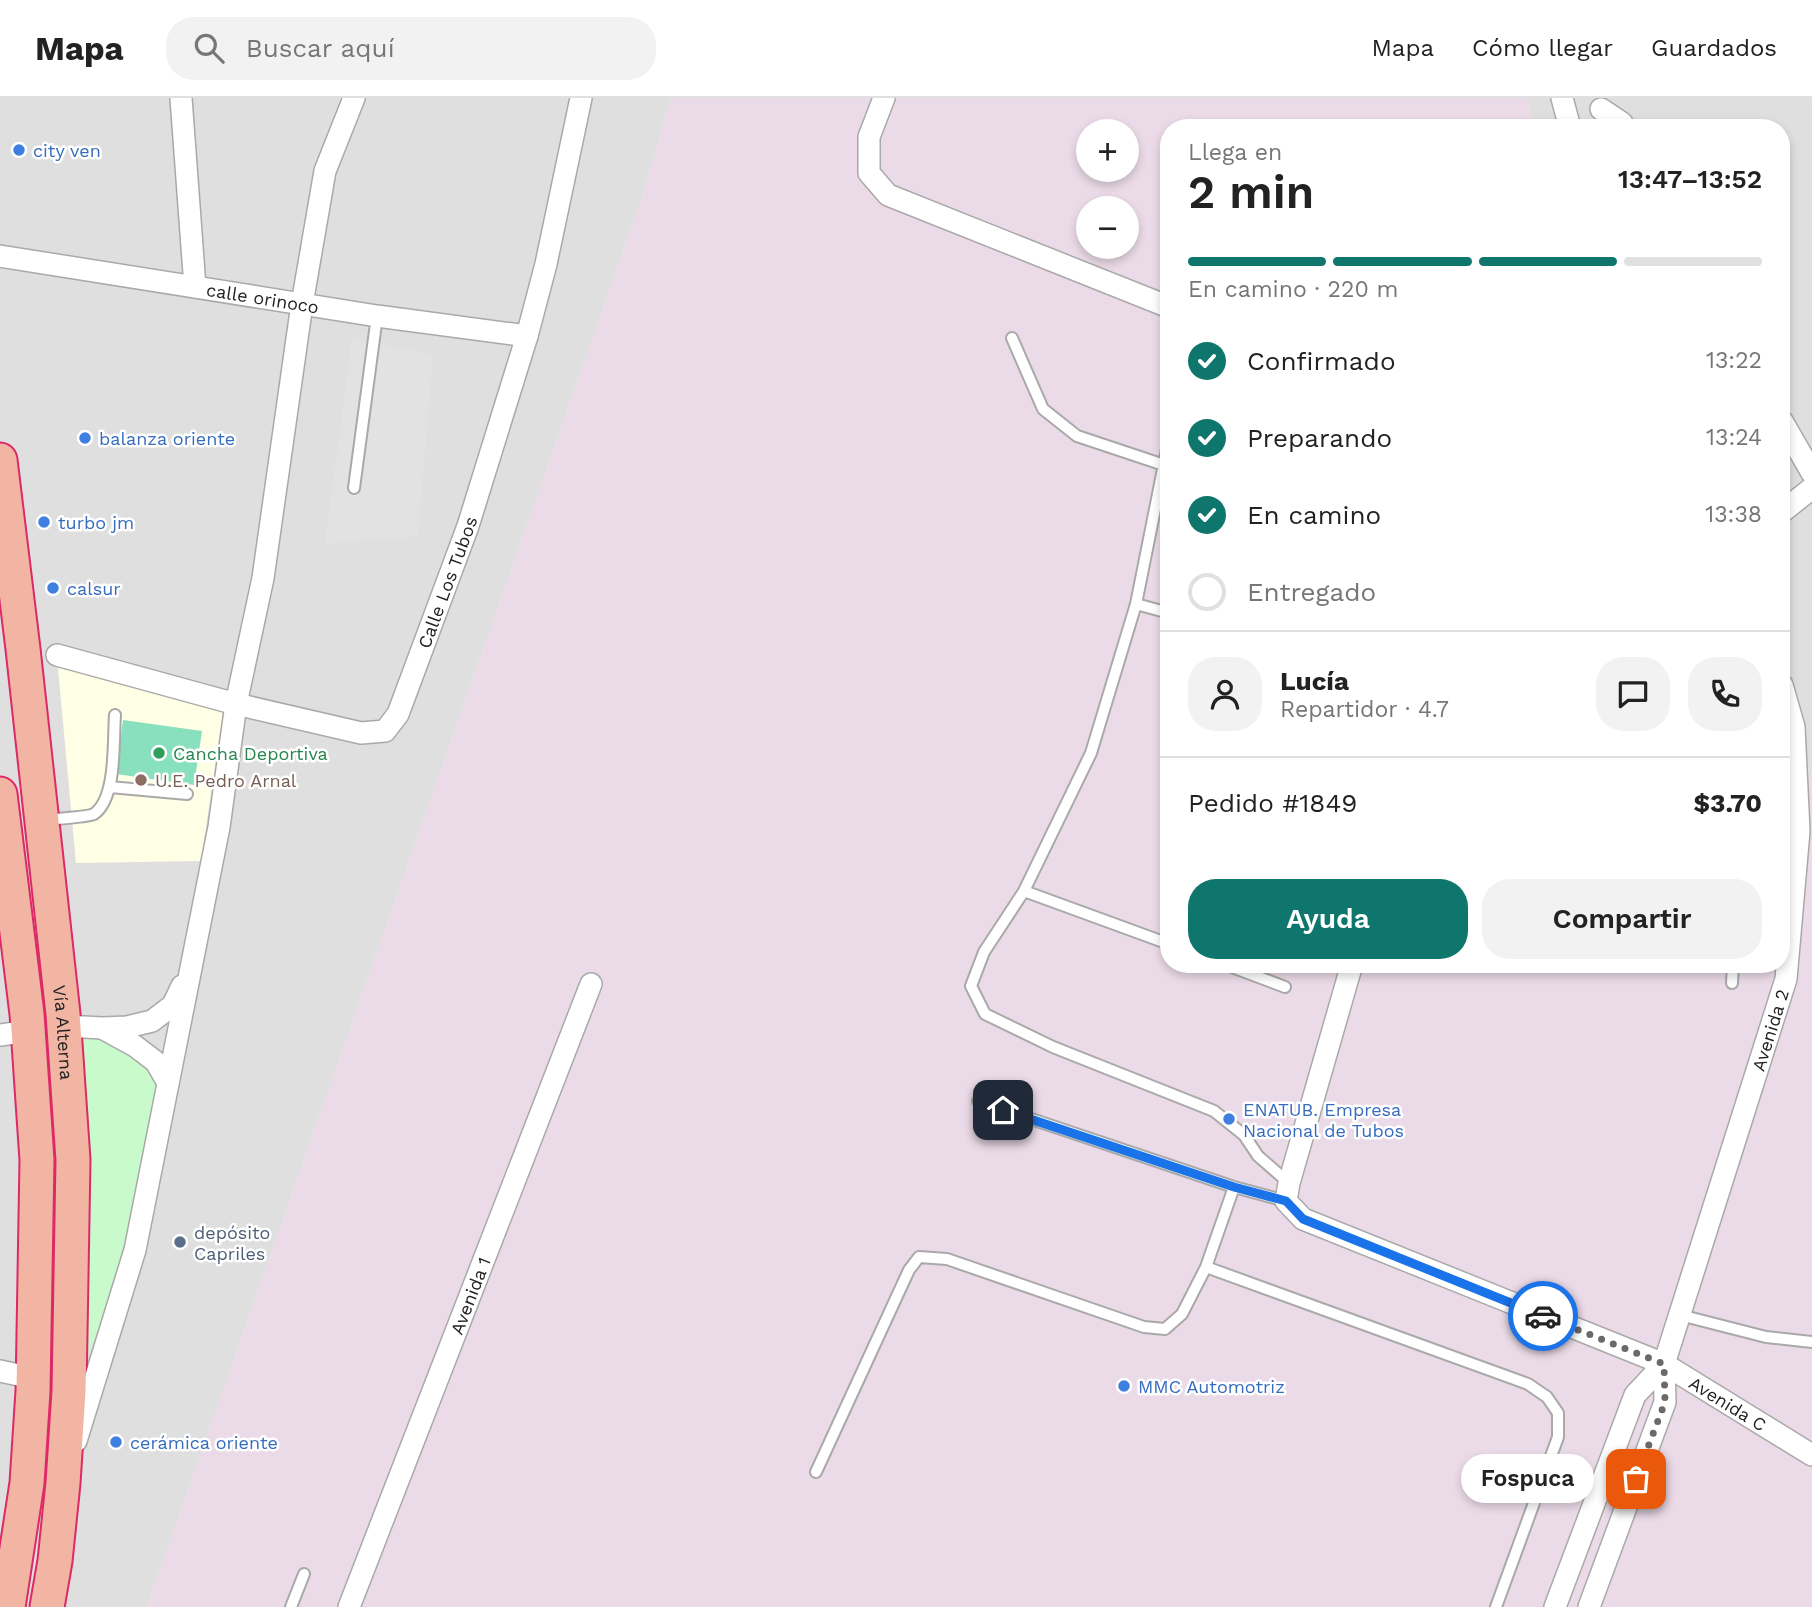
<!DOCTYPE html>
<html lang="es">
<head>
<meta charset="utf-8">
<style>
	body { margin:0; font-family:"Work Sans",sans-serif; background:#f2f2f2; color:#222; height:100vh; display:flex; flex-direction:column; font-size:26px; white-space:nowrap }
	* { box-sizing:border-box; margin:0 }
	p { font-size:23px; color:#767676 }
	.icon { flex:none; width:38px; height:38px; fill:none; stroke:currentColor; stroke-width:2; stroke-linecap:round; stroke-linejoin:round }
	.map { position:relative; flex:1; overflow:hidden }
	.side { position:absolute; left:1160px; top:21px; width:630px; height:854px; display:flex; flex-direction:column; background:#fff; border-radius:28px; box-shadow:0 4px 10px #0003 }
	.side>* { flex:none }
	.buttons { position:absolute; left:1076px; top:21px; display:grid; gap:14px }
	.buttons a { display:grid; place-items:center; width:63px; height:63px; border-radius:50%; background:#fff; box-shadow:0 4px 10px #0003; font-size:35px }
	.pin { position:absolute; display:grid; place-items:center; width:60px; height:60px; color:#fff; margin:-30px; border-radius:14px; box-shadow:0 4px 10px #0006 }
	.courier { position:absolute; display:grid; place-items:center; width:70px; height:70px; margin:-35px; border:5px solid #1a73e8; border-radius:50%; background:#fff; color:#222; box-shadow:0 2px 9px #0007 }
	.bubble { position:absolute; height:49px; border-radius:24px; background:#fff; box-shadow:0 4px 10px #0003; font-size:23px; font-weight:600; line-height:49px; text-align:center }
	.overview em { font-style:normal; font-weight:600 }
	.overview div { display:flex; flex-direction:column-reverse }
	.overview { display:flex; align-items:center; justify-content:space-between; height:119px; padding:0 28px }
	h1 { font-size:46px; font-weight:600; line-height:52px }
	.bar { display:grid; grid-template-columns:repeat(4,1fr); gap:10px 7px; align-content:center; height:84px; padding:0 28px }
	.bar i { height:9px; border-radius:5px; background:#e0e0e0 }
	.bar .on { background:#0f766e }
	.bar p { grid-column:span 4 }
	.line { display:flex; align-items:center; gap:18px; padding:0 28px; border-top:2px solid #e0e0e0 }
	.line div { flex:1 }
	.round { display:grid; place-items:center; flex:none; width:74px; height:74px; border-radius:28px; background:#f2f2f2 }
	ol { padding:0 28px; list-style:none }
	li { display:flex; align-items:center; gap:21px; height:77px }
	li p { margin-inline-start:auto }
	li .icon { padding:7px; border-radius:50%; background:#0f766e; color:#fff; stroke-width:4 }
	li:last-child { color:#767676 }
	li i { width:38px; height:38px; border:4px solid #e0e0e0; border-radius:50% }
	.button { display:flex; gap:14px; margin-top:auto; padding:14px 28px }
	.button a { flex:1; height:80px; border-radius:28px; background:#0f766e; color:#fff; font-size:28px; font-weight:600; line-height:80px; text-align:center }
	.button a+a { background:#f2f2f2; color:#222 }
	header { display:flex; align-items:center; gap:42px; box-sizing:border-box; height:98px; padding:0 35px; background:#fff; border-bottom:2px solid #e0e0e0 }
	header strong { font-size:33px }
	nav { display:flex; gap:38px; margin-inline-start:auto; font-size:24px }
	.search { width:490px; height:63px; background:#f2f2f2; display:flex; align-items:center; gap:18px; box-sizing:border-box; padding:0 24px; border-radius:28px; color:#767676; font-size:26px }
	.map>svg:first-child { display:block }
	.residential { fill:#e0dfdf }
	.industrial { fill:#ebdbe8; fill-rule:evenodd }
	.education { fill:#ffffe5 }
	.park { fill:#c8facc }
	.pitch { fill:#88e0be }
	.parking { fill:#e2e2e2 }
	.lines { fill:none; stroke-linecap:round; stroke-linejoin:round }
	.service-casing { stroke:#a9a9a9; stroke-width:14 }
	.minor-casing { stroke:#a9a9a9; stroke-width:24 }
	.trunk-casing { stroke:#dc2a67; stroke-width:37 }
	.service { stroke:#fff; stroke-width:10 }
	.minor { stroke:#fff; stroke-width:21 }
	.trunk { stroke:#f2b4a3; stroke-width:33 }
	.done { stroke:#6b6a68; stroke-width:7; stroke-dasharray:0 12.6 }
	.route { stroke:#1a73e8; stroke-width:9 }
	.shop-dot { fill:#3f7fe0; stroke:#fff; stroke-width:2.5 }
	.leisure-dot { fill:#2e9e5b; stroke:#fff; stroke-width:2.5 }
	.education-dot { fill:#8d6e63; stroke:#fff; stroke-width:2.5 }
	.service-dot { fill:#5c6f8a; stroke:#fff; stroke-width:2.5 }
	.labels { text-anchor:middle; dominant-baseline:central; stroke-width:5; stroke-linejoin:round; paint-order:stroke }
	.shop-label { font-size:18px; fill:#366cbe; stroke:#fff; text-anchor:start }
	.street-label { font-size:18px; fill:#222; stroke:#fff }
	.leisure-label { font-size:18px; fill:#27864d; stroke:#fff; text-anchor:start }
	.education-label { font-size:18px; fill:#785e54; stroke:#fff; text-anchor:start }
	.service-label { font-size:18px; fill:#4e5e75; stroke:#fff; text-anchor:start }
</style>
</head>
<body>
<header>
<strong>Mapa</strong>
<div class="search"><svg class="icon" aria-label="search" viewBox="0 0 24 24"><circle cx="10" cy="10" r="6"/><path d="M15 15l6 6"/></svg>Buscar aquí</div>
<nav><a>Mapa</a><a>Cómo llegar</a><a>Guardados</a></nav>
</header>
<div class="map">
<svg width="1812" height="1509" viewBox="0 0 1812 1509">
	<rect width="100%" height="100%" fill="#f2efe9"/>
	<path class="residential" d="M0,0h671l-27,94 -497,1415h-147z
		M1526,0h286v688l-6,-28 -24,-79v-551h-247z"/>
	<path class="industrial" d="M671,0h855l9,30h-366v836h613v-285l24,79 6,28v821h-1665l497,-1415zM1088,33h39v39h-39zM1088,110h39v39h-39z"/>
	<path class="education" d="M58,570l167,31 -24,162 -125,2z"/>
	<path class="park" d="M80,936c35,9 56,21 80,49l-25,130 -16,59 -40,109z"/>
	<path class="pitch" d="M123,622l79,11 -8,54 -78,-11z"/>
	<path class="parking" d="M352,240l81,17 -15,181 -93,8z"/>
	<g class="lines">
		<defs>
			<path id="service" d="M1012,240l31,71 34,27 87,29
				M1169,341l-33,165 -45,149 -67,138 -40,61 -13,34 14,28 68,33 161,64 30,24 14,21 31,27
				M354,390l23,-172
				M1136,506l33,9
				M110,689l77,7
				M45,722c9,-1 43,-3 49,-6 23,-16 19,-73 21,-99
				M1024,793l145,53
				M1224,866l61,23
				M1732,885l1,-19
				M978,1003l256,86 52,14
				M1206,1169l322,117 19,13 11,16v24l-62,170
				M1680,1217l86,22 46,5
				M816,1374l93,-202 10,-13 28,2 197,68 21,2 17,-15 24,-47 28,-80
				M291,1509l13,-33"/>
			<g id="minor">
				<path d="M181,0l14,189"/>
				<path d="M884,0l-15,39v36l19,22 281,112"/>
				<path d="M1562,0l8,30"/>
				<path d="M1601,11l21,14 2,5"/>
				<path id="s1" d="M0,158l377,60 150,20"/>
				<path d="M1782,323l30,52"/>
				<path d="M1782,414l30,-24"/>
				<path id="s2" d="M57,557l179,49 125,29 24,-2 13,-17 70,-188 59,-190 19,-72 35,-166"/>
				<path id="s3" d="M1352,866l-63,219 -3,18 17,18 361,145 148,91"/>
				<path d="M64,928l39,2 24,-1 25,-6 21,-16 9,-19"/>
				<path d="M104,931l31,17 21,16 12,21"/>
				<path d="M0,937l28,-4"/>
				<path d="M0,1273l33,7"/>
				<path d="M76,1343l59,-191 84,-423 17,-123 27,-126 39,-274 23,-133 29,-73"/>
				<path id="s4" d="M349,1509l242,-623"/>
				<path d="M1555,1509l80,-212 29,-31"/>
				<path id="s5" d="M1589,1509l76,-205 -1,-38 122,-385 13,-148 -5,-104 -12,-42"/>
			</g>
			<g id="trunk">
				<path id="s6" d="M0,362l23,189 40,365 10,146 -4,231 -6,92 -8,78 -8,46"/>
				<path d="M0,696l27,220 10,146 -4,231 -6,92 -19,124"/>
			</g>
		</defs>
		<use href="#service" class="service-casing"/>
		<use href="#minor" class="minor-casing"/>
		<use href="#trunk" class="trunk-casing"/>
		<use href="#service" class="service"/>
		<use href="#minor" class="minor"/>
		<use href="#trunk" class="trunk"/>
	</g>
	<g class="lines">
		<path class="done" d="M1543,1218l121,48 1,38 -29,77"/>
		<path class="route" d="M1003,1012l231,77 52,14 17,18 240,97"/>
	</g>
	<g class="shop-dot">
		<circle cx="19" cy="52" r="7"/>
		<circle cx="85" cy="340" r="7"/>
		<circle cx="44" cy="424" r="7"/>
		<circle cx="53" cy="490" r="7"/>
		<circle cx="1229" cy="1021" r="7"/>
		<circle cx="1124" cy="1288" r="7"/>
		<circle cx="116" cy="1344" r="7"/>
	</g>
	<circle class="leisure-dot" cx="159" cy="655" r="7"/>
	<circle class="education-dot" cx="141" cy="682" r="7"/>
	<circle class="service-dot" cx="180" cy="1144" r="7"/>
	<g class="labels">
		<g class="shop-label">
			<text x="33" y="52">city ven</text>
			<text x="99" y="340">balanza oriente</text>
			<text x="58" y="424">turbo jm</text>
			<text x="67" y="490">calsur</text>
			<text x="1243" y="1011">ENATUB. Empresa<tspan x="1243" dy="21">Nacional de Tubos</tspan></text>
			<text x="1138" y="1288">MMC Automotriz</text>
			<text x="130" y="1344">cerámica oriente</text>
		</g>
		<g class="street-label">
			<text stroke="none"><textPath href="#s1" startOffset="266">calle orinoco</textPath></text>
			<text stroke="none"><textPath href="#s2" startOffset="500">Calle Los Tubos</textPath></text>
			<text stroke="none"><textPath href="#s5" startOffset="607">Avenida 2</textPath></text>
			<text stroke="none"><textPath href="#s6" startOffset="576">Vía Alterna</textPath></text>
			<text stroke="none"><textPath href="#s4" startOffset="334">Avenida 1</textPath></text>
			<text stroke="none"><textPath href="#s3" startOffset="735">Avenida C</textPath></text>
		</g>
		<g class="leisure-label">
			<text x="173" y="655">Cancha Deportiva</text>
		</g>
		<g class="education-label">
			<text x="155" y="682">U.E. Pedro Arnal</text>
		</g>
		<g class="service-label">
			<text x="194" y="1134">depósito<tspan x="194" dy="21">Capriles</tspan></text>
		</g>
	</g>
</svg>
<div class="buttons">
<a>+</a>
<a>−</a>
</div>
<div class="pin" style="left:1636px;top:1381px;background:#ea580c"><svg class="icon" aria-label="bag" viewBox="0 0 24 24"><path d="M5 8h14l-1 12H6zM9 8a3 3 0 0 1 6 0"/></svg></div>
<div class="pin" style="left:1003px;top:1012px;background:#1f2937"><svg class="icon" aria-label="home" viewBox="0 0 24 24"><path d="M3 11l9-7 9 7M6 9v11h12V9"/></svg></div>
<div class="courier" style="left:1543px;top:1218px"><svg class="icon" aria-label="car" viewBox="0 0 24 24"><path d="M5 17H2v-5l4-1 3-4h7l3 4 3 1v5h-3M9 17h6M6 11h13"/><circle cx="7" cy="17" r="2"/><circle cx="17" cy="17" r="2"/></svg></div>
<div class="bubble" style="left:1461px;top:1356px;width:133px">Fospuca</div>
<section class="side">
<div class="overview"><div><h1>2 min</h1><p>Llega en</p></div><em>13:47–13:52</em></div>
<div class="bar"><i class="on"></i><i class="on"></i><i class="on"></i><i></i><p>En camino · 220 m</p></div>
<ol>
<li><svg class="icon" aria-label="check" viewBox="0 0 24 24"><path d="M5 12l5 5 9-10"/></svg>Confirmado<p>13:22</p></li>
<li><svg class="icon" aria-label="check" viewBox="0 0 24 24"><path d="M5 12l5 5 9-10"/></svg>Preparando<p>13:24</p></li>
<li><svg class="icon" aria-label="check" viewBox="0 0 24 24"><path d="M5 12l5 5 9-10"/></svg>En camino<p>13:38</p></li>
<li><i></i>Entregado</li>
</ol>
<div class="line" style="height:126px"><a class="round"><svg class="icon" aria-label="person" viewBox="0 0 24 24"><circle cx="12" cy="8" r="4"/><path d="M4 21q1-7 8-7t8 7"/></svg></a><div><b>Lucía</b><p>Repartidor · 4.7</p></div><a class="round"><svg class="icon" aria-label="chat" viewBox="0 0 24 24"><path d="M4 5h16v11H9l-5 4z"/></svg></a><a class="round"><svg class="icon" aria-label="phone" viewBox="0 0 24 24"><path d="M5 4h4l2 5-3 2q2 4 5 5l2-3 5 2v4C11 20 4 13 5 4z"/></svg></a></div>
<div class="line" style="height:91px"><div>Pedido #1849</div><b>$3.70</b></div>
<div class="button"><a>Ayuda</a><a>Compartir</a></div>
</section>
</div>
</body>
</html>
